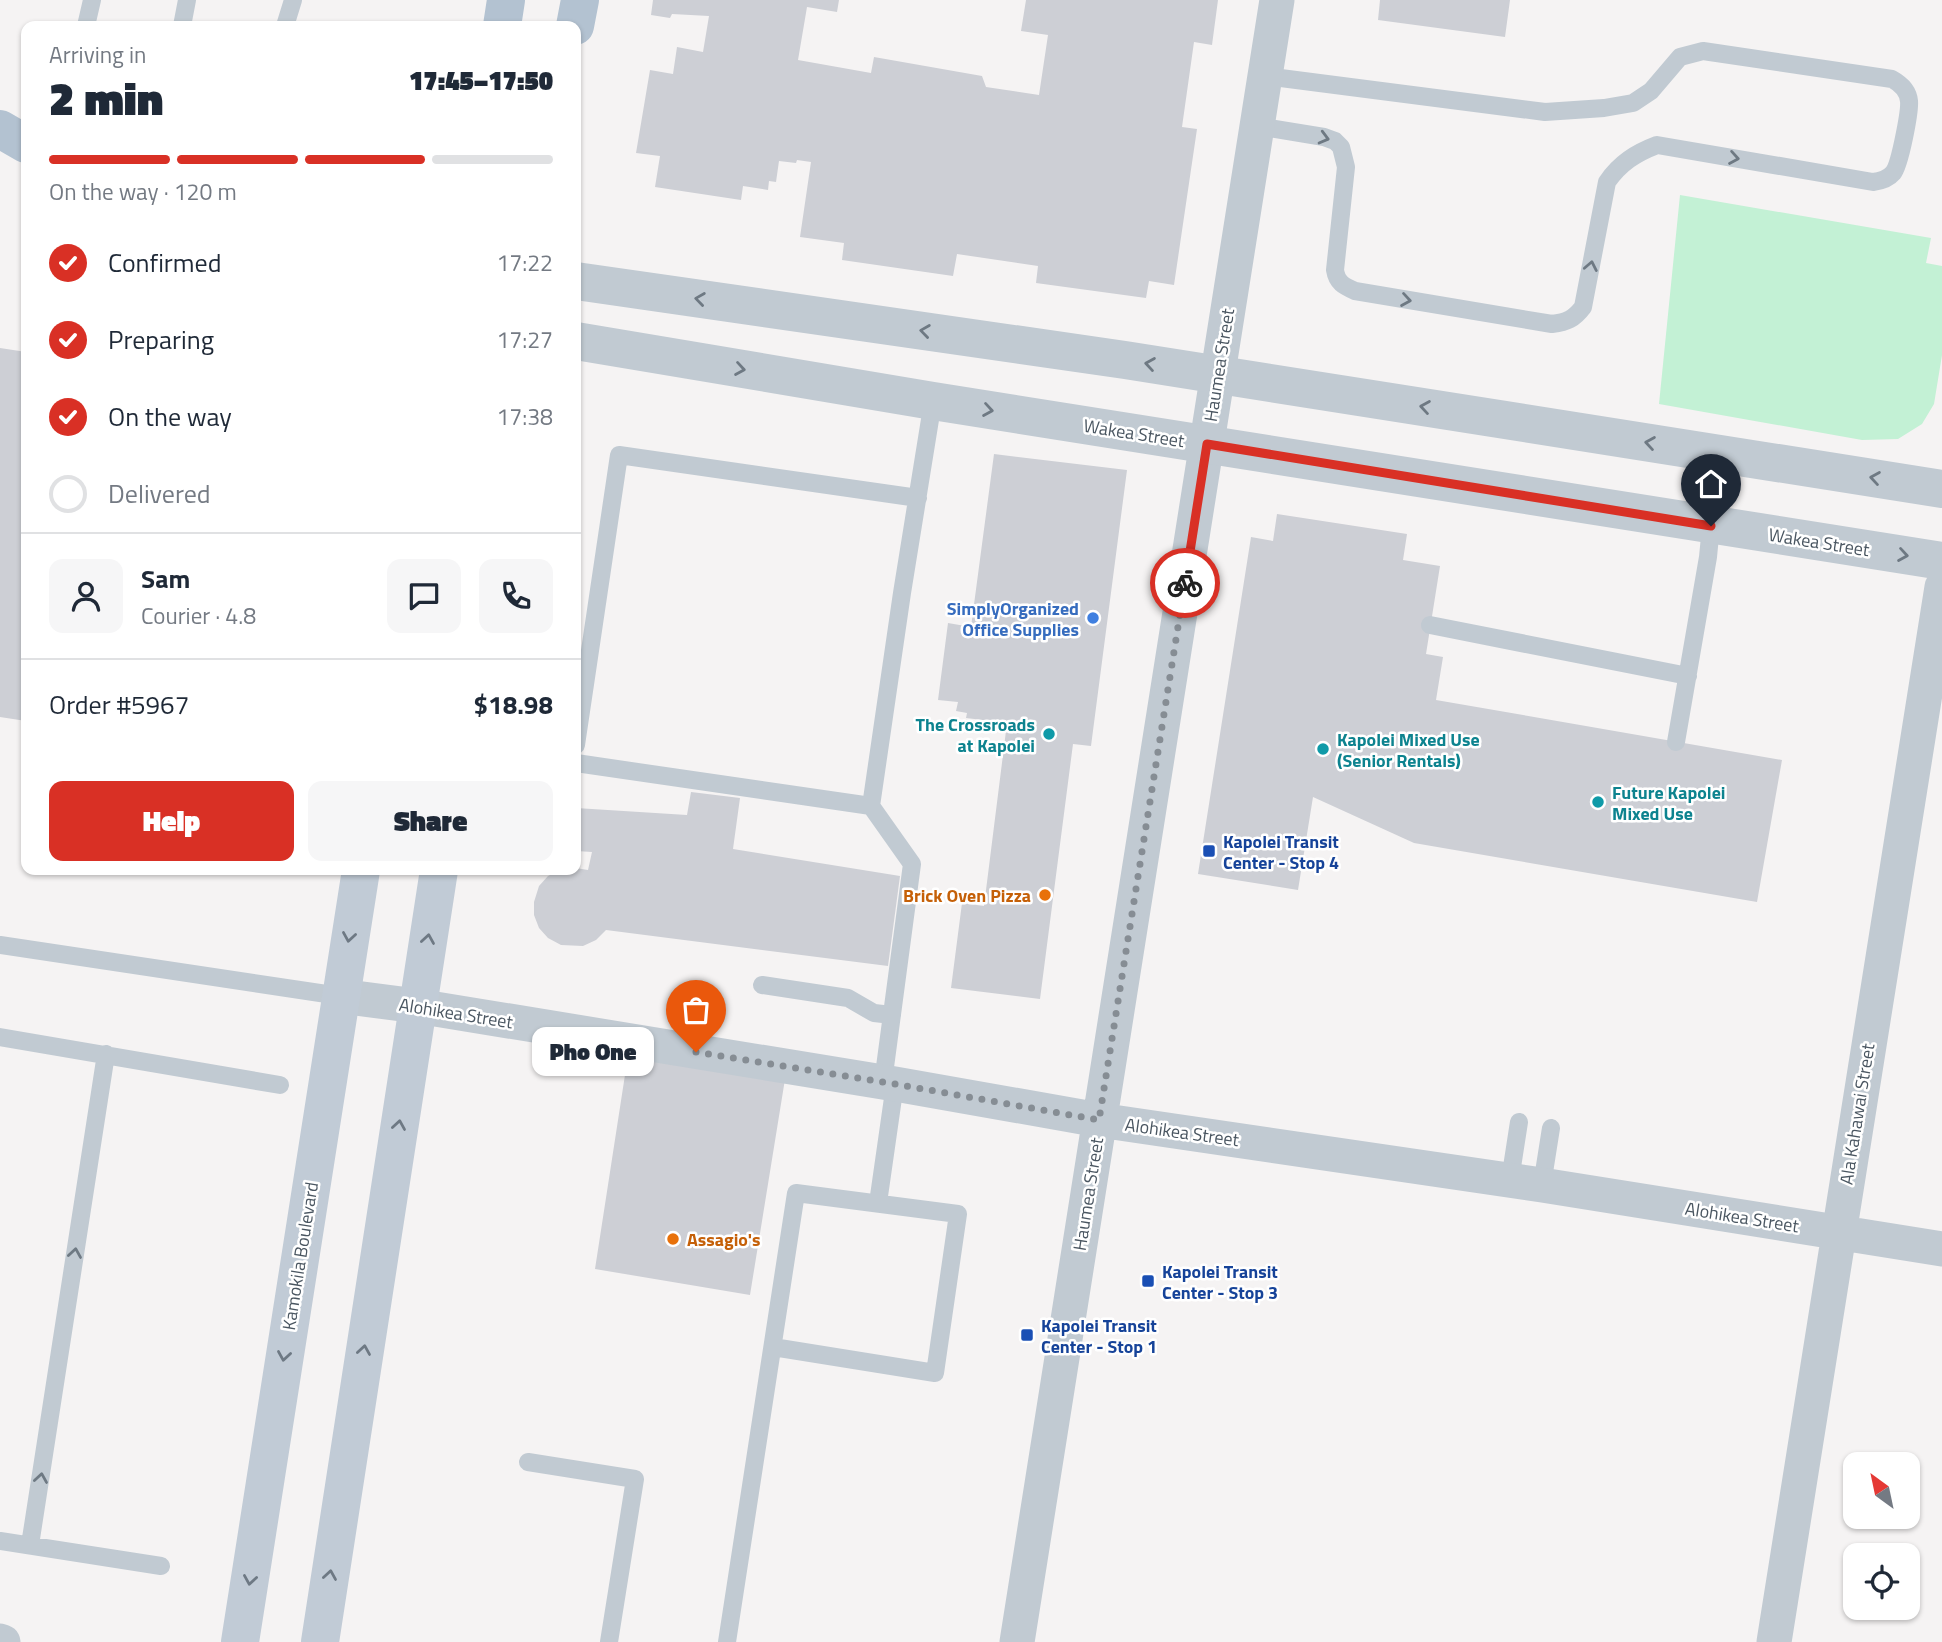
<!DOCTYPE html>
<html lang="en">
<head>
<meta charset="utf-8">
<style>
	body { margin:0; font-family:"Titillium Web",sans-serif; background:#f6f6f7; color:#1f2937; height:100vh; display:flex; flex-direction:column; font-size:26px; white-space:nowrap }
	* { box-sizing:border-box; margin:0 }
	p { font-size:23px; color:#747a83 }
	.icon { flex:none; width:38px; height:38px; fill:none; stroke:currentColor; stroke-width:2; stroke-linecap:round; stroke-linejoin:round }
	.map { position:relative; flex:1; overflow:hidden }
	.side { position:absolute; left:21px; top:21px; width:560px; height:854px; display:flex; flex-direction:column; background:#fff; border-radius:14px; box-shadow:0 2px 5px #0004 }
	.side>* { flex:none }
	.needle { width:46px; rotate:327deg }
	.fabs { position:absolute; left:1843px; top:1452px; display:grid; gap:14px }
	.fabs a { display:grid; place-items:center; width:77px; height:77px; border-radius:14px; background:#fff; box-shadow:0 2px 5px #0004; font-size:35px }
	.pin { position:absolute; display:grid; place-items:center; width:60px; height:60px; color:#fff; margin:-72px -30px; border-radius:50% 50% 50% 0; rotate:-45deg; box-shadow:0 0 7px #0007 }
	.pin .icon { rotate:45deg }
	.courier { position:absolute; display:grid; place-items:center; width:70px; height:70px; margin:-35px; border:5px solid #d93025; border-radius:50%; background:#fff; color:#222; box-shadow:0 2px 9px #0007 }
	.bubble { position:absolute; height:49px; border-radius:14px; background:#fff; box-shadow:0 2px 5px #0004; font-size:23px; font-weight:800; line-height:49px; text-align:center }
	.overview em { font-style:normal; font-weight:800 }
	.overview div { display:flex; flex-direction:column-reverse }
	.overview { display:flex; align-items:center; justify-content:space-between; height:119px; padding:0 28px }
	h1 { font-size:46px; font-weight:800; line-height:52px }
	.bar { display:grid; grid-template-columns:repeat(4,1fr); gap:10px 7px; align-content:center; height:84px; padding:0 28px }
	.bar i { height:9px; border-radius:5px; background:#e0e1e3 }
	.bar .on { background:#d93025 }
	.bar p { grid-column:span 4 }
	.line { display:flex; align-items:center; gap:18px; padding:0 28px; border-top:2px solid #e0e1e3 }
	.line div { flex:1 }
	.round { display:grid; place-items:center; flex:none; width:74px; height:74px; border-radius:14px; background:#f6f6f7 }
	ol { padding:0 28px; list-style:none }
	li { display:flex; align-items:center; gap:21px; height:77px }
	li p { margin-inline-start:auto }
	li .icon { padding:7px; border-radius:50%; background:#d93025; color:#fff; stroke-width:4 }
	li:last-child { color:#747a83 }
	li i { width:38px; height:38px; border:4px solid #e0e1e3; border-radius:50% }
	.action { display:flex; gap:14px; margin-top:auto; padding:14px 28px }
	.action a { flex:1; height:80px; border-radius:14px; background:#d93025; color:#fff; font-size:28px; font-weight:800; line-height:80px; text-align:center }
	.action a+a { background:#f6f6f7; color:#1f2937 }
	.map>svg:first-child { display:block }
	.green { fill:#c3f1d5 }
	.building { fill:#cdcfd5 }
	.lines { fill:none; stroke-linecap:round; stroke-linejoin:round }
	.service { stroke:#c1cad2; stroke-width:18 }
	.minor { stroke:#c1cad2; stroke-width:35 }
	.tertiary { stroke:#c1cad2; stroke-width:38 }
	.secondary { stroke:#c1cbd6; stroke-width:38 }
	.primary { stroke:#b3c2d1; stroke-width:38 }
	.oneway { stroke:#6e7983 }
	.oneway2 { stroke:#6e7984 }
	.done { stroke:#868d94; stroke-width:7; stroke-dasharray:0 12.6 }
	.route { stroke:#d93025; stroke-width:9 }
	.shop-dot { fill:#3f7fe0; stroke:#fff; stroke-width:2.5 }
	.culture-dot { fill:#0f9aa8; stroke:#fff; stroke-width:2.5 }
	.transit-dot { fill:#1a4fb4; stroke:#fff; stroke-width:2.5 }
	.food-dot { fill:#e8710a; stroke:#fff; stroke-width:2.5 }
	.labels { text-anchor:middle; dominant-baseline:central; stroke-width:5; stroke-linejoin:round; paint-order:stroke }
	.street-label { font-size:18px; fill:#4a5661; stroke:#fff }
	.shop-label { font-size:18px; font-weight:bold; fill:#366cbe; stroke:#fff; text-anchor:end }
	.culture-label { font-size:18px; font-weight:bold; fill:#0d838f; stroke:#fff; text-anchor:start }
	.transit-label { font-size:18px; font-weight:bold; fill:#164399; stroke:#fff; text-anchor:start }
	.food-label { font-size:18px; font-weight:bold; fill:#c56008; stroke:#fff; text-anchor:end }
</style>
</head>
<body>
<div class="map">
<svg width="1942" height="1642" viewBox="0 0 1942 1642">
	<rect width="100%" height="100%" fill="#f5f3f3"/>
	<path class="green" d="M1680,195l251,43 -5,25 16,3v89l-8,49 -12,20 -24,15 -36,1 -203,-36z"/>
	<path class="building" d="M653,0h186l-2,12 -30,-5 -9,53 73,13 3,-16 108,19 4,11 53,8 9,-60 -27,-4 5,-31h192l-6,45 -18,-3 -12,85 15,2 -23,156 -25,-4 -3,17 -110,-15 2,-17 -81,-12 -4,22 -111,-16 2,-17 -44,-6 11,-75 -14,-2 -1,3 -17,-2 -3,21 -7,-1 -1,9 -25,-4 -2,14 -86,-13 5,-31 -24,-3 14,-83 23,4 4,-27 26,5 6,-36 -37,-2 -2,4 -19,-3z
		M1380,0h130l-5,37 -127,-17z
		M0,348l26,4v369l-26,-4z
		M994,454l133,16 -36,276 -18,-2 -33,255 -89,-11 11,-85 22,3 23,-183 -41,-5 1,-5 -11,-2 2,-9 -20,-2 10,-77 23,4z
		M1277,514l130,20 -4,26 37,6 -14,88 17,3 -7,43 346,60 -25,142 -343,-59 -101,-46 -15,93 -100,-16 53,-337 22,4z
		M691,792l49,6 -7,51 167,27 -12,90 -282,-36 -10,10 -13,6 -22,-1 -13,-7 -9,-10 -5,-13v-13l5,-16 9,-10 12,-6h16v-2l12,2 4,-18 -16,-1v-43l111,7z
		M629,1049l157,24 -36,222 -155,-26z"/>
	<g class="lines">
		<path class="service" d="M86,26l6,-26
			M182,26l5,-26
			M285,26l8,-26
			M1257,126l67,11 11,4 6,6 5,20 -11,103c2,13 9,16 20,21l197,33c15,-2 22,-5 31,-17l24,-125c13,-19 29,-29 50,-37l216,37c8,-1 15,-3 20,-9 7,-8 17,-62 16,-72 -1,-11 -8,-17 -17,-22l-189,-28 -23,6 -29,34 -18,12 -29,5 -59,4 -280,-36
			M1430,625l258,51
			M1676,742l32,-185 3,-31
			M576,745l43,-290 299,43
			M576,763l295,43 31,-213 31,-192
			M871,806l41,58 -29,218
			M0,945l340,51
			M762,985l86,13 26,15 18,2
			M0,1037l280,48
			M1510,1180l9,-58
			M1542,1185l9,-57
			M878,1203l17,-119
			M528,1462l107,17 -26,163
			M0,1541l161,25
			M30,1545l76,-491
			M727,1642l69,-449 162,21 -23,159 -162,-26"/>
		<path class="minor" d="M340,996l77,10 478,78 204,36 443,65 400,64
			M0,1641l3,1
			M1017,1642l260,-1642
			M1774,1642l168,-1055"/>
		<path class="tertiary" d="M576,281l549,79 817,129
			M576,341l357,60 1009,160"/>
		<path class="secondary" d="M240,1642l121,-772
			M320,1642l119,-772"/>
		<path class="primary" d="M502,26l4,-26
			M575,26l5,-26
			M0,129l26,15"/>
	</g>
	<defs><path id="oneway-chevron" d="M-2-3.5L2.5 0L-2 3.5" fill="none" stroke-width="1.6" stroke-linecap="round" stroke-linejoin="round" transform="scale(1.75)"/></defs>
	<g class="oneway">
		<use href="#oneway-chevron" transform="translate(1324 138) rotate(15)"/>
		<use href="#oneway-chevron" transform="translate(1734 158) rotate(10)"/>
		<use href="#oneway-chevron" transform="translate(1591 266) rotate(-79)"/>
		<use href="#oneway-chevron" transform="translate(700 299) rotate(-172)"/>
		<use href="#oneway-chevron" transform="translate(1406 300) rotate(9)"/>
		<use href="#oneway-chevron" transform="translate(925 331) rotate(-172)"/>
		<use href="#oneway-chevron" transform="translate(1150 364) rotate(-171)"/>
		<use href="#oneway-chevron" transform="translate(740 369) rotate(9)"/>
		<use href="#oneway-chevron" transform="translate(1425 407) rotate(-171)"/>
		<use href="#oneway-chevron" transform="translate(988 410) rotate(9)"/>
		<use href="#oneway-chevron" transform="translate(1650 443) rotate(-171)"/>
		<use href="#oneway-chevron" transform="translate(1875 478) rotate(-171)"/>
		<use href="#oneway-chevron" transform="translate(1903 555) rotate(9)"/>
		<use href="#oneway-chevron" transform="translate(75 1253) rotate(-81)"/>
		<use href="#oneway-chevron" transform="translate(41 1478) rotate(-81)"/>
	</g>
	<g class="oneway2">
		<use href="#oneway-chevron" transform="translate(349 937) rotate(99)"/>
		<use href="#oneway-chevron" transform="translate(428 939) rotate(-81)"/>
		<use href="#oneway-chevron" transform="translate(399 1125) rotate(-81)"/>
		<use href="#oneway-chevron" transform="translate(364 1350) rotate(-81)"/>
		<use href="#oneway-chevron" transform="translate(284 1356) rotate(99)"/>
		<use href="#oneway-chevron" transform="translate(330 1575) rotate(-81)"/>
		<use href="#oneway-chevron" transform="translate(250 1580) rotate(99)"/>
	</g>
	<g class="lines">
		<path class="done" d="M696,1052l199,32 204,36 86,-537"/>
		<path class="route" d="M1185,583l22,-139 504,82"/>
	</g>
	<circle class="shop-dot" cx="1093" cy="618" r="7"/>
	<g class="culture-dot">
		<circle cx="1049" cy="734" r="7"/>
		<circle cx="1323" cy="749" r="7"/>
		<circle cx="1598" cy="802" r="7"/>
	</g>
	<g class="transit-dot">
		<rect x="1202" y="844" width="14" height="14" rx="3.5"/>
		<rect x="1141" y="1274" width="14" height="14" rx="3.5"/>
		<rect x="1020" y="1328" width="14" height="14" rx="3.5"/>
	</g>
	<g class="food-dot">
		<circle cx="1045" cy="895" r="7"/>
		<circle cx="673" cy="1239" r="7"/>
	</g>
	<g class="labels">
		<g class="street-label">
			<text transform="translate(1219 365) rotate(-81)">Haumea Street</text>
			<text transform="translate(1134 433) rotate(9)">Wakea Street</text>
			<text transform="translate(1819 542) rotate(9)">Wakea Street</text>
			<text transform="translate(456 1013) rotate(9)">Alohikea Street</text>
			<text transform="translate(1857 1114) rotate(-81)">Ala Kahawai Street</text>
			<text transform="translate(1182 1132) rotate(8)">Alohikea Street</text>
			<text transform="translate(1088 1194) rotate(-81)">Haumea Street</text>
			<text transform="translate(1742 1217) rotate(9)">Alohikea Street</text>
			<text transform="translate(300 1256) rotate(-81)">Kamokila Boulevard</text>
		</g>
		<g class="shop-label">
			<text x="1079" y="608">SimplyOrganized<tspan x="1079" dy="21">Office Supplies</tspan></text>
		</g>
		<g class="culture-label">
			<text x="1035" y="724" text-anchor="end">The Crossroads<tspan x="1035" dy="21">at Kapolei</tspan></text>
			<text x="1337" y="739">Kapolei Mixed Use<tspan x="1337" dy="21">(Senior Rentals)</tspan></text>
			<text x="1612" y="792">Future Kapolei<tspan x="1612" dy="21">Mixed Use</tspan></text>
		</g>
		<g class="transit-label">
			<text x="1223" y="841">Kapolei Transit<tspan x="1223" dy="21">Center - Stop 4</tspan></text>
			<text x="1162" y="1271">Kapolei Transit<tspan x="1162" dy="21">Center - Stop 3</tspan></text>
			<text x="1041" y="1325">Kapolei Transit<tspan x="1041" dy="21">Center - Stop 1</tspan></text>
		</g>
		<g class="food-label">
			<text x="1031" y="895">Brick Oven Pizza</text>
			<text x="687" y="1239" text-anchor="start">Assagio's</text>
		</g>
	</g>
</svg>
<div class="fabs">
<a><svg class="needle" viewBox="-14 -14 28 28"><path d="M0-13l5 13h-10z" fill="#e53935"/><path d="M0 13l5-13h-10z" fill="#747a83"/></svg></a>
<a><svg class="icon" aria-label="locate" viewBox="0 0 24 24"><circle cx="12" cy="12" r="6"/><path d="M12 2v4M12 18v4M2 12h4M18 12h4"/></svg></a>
</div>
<div class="pin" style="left:696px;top:1052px;background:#ea580c"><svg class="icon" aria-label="bag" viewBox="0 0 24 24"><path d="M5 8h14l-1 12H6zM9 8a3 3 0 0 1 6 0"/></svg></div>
<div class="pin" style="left:1711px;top:526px;background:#1f2937"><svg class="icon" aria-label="home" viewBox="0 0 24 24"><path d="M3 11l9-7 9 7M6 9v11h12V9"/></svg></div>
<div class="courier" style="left:1185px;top:583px"><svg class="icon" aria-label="bike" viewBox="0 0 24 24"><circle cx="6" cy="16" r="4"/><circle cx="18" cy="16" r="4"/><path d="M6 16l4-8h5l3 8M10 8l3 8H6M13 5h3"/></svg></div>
<div class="bubble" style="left:532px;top:1027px;width:122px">Pho One</div>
<section class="side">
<div class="overview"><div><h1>2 min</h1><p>Arriving in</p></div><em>17:45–17:50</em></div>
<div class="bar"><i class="on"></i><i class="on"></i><i class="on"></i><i></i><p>On the way · 120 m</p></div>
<ol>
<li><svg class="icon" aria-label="check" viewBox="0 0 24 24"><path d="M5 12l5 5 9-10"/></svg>Confirmed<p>17:22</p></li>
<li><svg class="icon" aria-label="check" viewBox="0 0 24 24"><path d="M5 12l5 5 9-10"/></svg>Preparing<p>17:27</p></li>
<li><svg class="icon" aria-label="check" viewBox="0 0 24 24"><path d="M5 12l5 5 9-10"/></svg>On the way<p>17:38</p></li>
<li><i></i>Delivered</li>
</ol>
<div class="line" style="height:126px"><a class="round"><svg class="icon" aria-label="person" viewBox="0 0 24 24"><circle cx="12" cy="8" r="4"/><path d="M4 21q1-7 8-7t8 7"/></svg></a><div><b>Sam</b><p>Courier · 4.8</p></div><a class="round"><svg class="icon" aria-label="chat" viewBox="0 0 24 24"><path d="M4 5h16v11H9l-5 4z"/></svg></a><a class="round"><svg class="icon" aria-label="phone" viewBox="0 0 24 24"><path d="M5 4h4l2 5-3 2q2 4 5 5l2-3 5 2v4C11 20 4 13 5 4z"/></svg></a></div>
<div class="line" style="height:91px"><div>Order #5967</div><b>$18.98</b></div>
<div class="action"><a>Help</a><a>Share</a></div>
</section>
</div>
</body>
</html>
